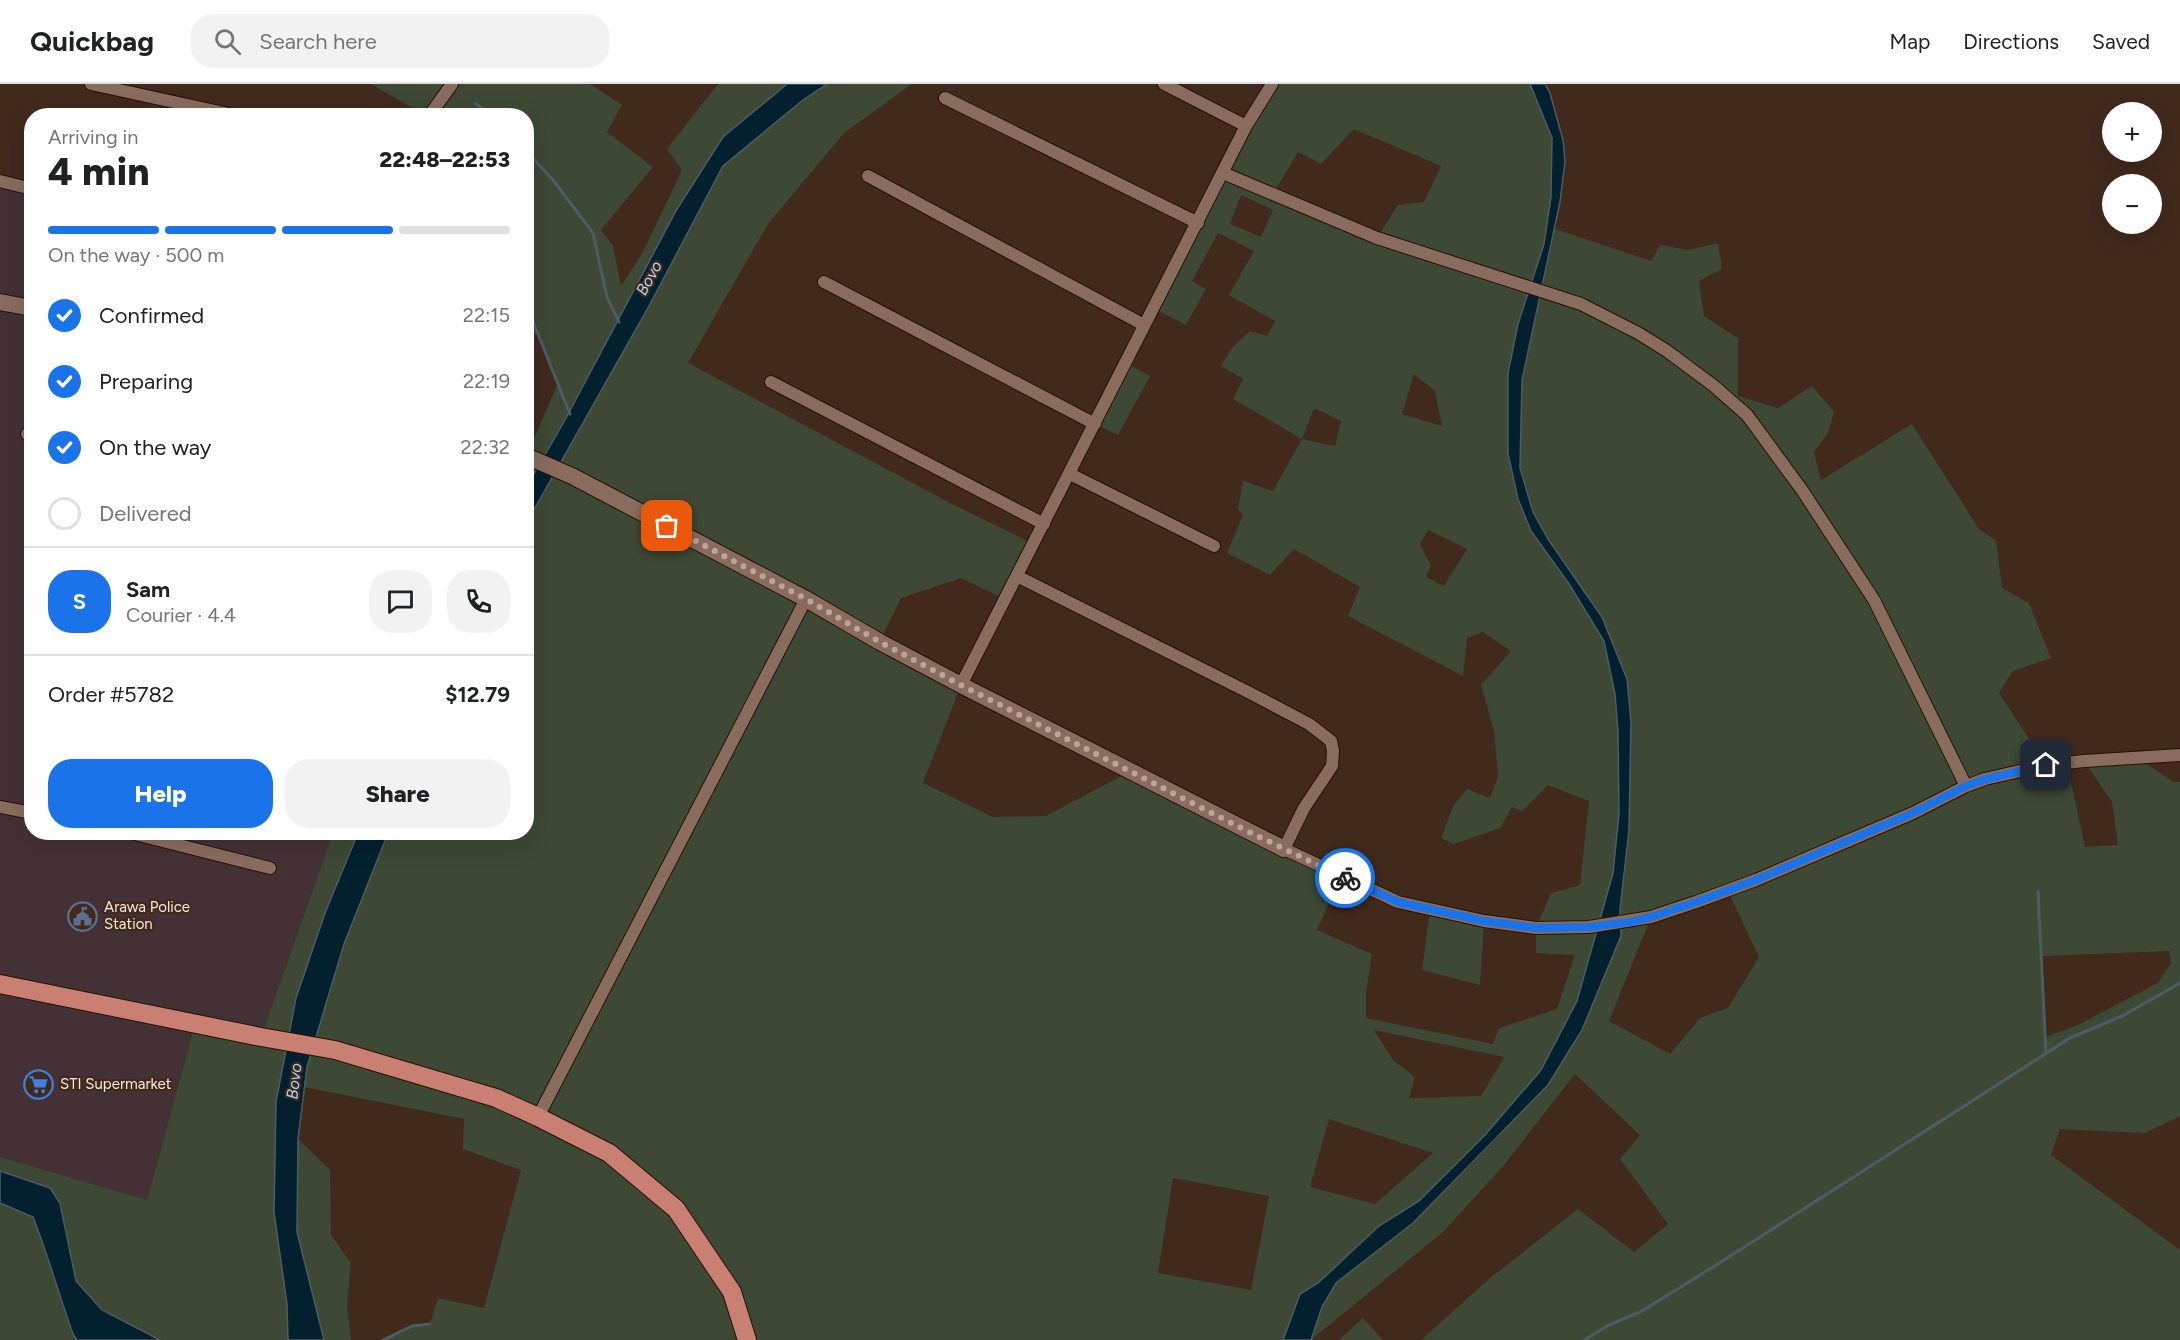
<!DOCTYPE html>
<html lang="en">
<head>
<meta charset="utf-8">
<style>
	body { margin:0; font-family:Figtree,sans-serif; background:#f2f2f2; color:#202124; height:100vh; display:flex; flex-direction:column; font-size:22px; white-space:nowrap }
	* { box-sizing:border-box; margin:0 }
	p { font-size:20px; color:#757577 }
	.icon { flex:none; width:33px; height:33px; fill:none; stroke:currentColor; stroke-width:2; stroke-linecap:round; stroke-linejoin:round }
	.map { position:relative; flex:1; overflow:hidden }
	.drawer { position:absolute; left:24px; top:24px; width:510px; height:732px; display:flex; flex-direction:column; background:#fff; border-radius:24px; box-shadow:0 6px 24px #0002 }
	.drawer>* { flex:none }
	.tools { position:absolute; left:2102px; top:18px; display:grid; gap:12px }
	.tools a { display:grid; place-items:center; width:60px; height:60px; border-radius:50%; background:#fff; box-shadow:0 6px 24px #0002; font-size:30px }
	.pin { position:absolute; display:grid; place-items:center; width:51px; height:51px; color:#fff; margin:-26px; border-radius:12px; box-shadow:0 3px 9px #0006 }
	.courier { position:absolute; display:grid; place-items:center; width:60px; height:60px; margin:-30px; border:4px solid #1a73e8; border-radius:50%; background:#fff; color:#222; box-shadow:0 2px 8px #0007 }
	.overview em { font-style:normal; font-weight:800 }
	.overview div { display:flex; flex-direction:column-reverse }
	.overview { display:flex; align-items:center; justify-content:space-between; height:102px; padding:0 24px }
	h1 { font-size:39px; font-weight:800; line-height:45px }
	.bar { display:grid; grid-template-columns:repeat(4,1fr); gap:9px 6px; align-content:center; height:72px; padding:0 24px }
	.bar i { height:8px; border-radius:4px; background:#e0e0e0 }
	.bar .current { background:#1a73e8 }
	.bar p { grid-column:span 4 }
	.line { display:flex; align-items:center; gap:15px; padding:0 24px; border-top:2px solid #e0e0e0 }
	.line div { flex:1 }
	.round { display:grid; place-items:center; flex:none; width:63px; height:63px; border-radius:24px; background:#f2f2f2 }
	ol { padding:0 24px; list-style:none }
	li { display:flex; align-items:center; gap:18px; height:66px }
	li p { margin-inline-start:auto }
	li .icon { padding:6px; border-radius:50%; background:#1a73e8; color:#fff; stroke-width:4 }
	li:last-child { color:#757577 }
	li i { width:33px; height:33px; border:3px solid #e0e0e0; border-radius:50% }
	.action { display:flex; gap:12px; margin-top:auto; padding:12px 24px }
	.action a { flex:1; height:69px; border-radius:24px; background:#1a73e8; color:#fff; font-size:24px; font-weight:800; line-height:69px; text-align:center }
	.action a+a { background:#f2f2f2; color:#202124 }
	header { display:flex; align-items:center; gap:36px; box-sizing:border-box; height:84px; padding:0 30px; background:#fff; border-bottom:2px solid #e0e0e0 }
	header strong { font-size:28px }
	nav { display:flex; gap:33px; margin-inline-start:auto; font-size:21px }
	.search { width:420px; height:54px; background:#f2f2f2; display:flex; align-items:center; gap:15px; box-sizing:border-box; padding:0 21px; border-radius:24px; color:#757577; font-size:22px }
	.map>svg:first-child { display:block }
	.commercial { fill:#443136 }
	.green { fill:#3d4934; fill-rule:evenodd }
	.water { fill:#03202f; stroke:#4d5c64; stroke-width:1.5 }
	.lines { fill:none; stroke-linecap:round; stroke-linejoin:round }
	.stream { stroke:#4d5c64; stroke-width:3 }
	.street-casing { stroke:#271106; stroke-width:14 }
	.secondary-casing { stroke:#271106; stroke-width:18 }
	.primary-casing { stroke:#271106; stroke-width:20 }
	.street { stroke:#896c5e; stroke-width:12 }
	.secondary { stroke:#896c5e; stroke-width:16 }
	.primary { stroke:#c97f72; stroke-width:18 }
	.done { stroke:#b9a59b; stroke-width:6; stroke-dasharray:0 10.8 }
	.route { stroke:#1a73e8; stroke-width:8 }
	.labels { text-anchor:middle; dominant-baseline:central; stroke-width:4.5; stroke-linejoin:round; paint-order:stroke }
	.poi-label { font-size:15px; fill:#f9e8e0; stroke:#41291c; text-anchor:start }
	.water-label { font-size:16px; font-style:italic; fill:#a7dafa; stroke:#41291c }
</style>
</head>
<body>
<header>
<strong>Quickbag</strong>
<div class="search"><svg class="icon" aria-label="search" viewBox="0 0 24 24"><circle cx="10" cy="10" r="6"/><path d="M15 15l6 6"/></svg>Search here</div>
<nav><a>Map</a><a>Directions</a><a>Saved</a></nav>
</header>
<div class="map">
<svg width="2180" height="1256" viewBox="0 0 2180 1256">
	<rect width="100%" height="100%" fill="#41291c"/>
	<path class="commercial" d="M0,97l32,8v643l301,1 -72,204 -66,-13 -48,176 -147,-43z"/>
	<path class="green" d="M371,0h219l32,21 -15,27 46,35 -52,63 12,16 8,40 23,-36 38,-80 -15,-21 51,-65h69l-64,53 -46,72 -112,211 -38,66v-53l8,3 23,-53 -20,-49 -11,3v-26l2,-1 -3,-6v-188l-101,-1z
		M827,0h85l-68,49 -76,91 -80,139 260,139 86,42 -29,55 -44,-21 -60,20 -21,43 81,44 -38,98 70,34 53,-1 85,-45 210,105 -24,54 55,24 -6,39v25l127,26 6,-16 58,-19 18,-54 -39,-2v-25l15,-35 29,-8 9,-84 -41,-16 -26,26 -10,-4 -12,21 -46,16 -13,-6 13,-33 13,-16 23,9 8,-21 -4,-46 -13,-46 30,-34 -28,-19 -16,6 -4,38 -115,-60 12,-29 -66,-38 -24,26 -43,-22 16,-38 -5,-6 5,-28 30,10 29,-52 -69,-40 10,-20 -22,-13 10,-17 19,-18 17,5 8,-15 -46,-26 25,-44 -36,-18 -26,48 14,8 -20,36 -33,-17 119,-224h258l22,54 -1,59 -7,47 -26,80 -10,49v81l23,77 38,53 35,57 11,53 3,38 1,82 -6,59 -36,128 -36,69 -56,65 -66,66 -40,25 -61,57 -18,11 -17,46h-900l29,-14 18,-2 8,-26 46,10 37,-138 -58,-21 1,-30 -160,-32 3,-20 37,-123 44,-111 138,-1 1,-310 122,-216 74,-140 80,-66zM1354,45l87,37 -17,36 -26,3 -21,33 -104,-44 25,-42 23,12zM1241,111l32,15 -12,27 -31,-13zM1414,290l21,17 7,35 -40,-12zM1314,324l27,13 -6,25 -33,-7zM1428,446l39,19 -23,37 -18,-9 5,-11 -11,-22zM1374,946l130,27 -23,39 -72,2 6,-21 -22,-17zM1329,1035l104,34 -58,51 -65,-17zM1173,1094l96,18 -18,94 -93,-17z
		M1555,145l96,32 9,-16 28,5 30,-7 4,26 -23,12 5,35 34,22v58l40,12 34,-22 22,26 -6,21 -14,19 7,28 91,-56 67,105 17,12 6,47 27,15 22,55 -38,13 -14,22 47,72 21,-2 18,84 33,-2 -6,-43 -28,-41 54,-3 35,24h7v334l-35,17 -85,-4 -9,26 129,95v90h-759l68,-61 89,-70 56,43 34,-28 -48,-65 20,-24 -65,-61 -71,91 -61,67 -132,108 11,-33 14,-24 77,-60 87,-87 82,-106 39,-94 -1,-27 9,-79 2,-108 -4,-43 -94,-167 -13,-44 2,-88zM1728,807l31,66 -31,51 -28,10 -30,36 -61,-33 42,-104zM2169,867l2,12 -13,20 -80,42 -32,12 -4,-81z
		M1126,279l24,13 -32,59 -23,-11z
		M333,749h25l-33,80 -29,85 -9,306 1,36h-128l-58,-30 -26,-29 -15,-78 -11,-15 -50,-17v-14l147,43 48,-176 66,13z
		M1430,825l54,12 -4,64 -58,-15z
		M298,1055l32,31 1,65 20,28 -4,43 4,34h-27l-27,-108z
		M0,1119l33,14c15,38 26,78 40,117l4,6h-77z
		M1363,1234l20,22h-44z"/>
	<path class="water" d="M787,0h40l-24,16 -80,66 -74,140 -122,216v-36l38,-66 112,-211 46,-72z
		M1530,0h15l5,9 13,47 2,21 -5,41 -38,178 -2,88 13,44 15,27 54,78 25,62 4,43 -2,108 -9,79 1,27 -39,94 -34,55 -135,138 -77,60 -14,24 -11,33h-28l17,-46 18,-11 61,-57 40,-25 66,-66 56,-65 36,-69 36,-128 6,-59 -1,-82 -3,-38 -11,-53 -35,-57 -38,-53 -13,-32 -10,-45v-81l10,-49 26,-80 7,-47 1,-59z
		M358,749h30l-44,111 -37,123 -9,72 -1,93 27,108h-36l-1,-36 -13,-92 2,-110 20,-104 29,-85z
		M0,1087l50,17 10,15 16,78 26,29 58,30h-83l-4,-6c-14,-39 -25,-79 -40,-117l-33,-14z"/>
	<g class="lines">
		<path class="stream" d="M475,19l17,13
			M478,32l2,-10
			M526,67l27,29 40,53 14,64 12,25
			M526,220l44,110
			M2038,807l8,163
			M383,1256l29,-14 18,-2
			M1584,1256l25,-15 33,-14 79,-49 349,-224 54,-23 56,-32"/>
		<defs>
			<path id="street" d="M91,0l147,32
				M1164,0l82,42
				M945,14l253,125
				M429,32l23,-32
				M1223,89l154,65 204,66 57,29 29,18 47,35 33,29 55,75 72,110 92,186
				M868,92l276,149
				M0,97l32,8
				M824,198l271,142
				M771,298l273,142
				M27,350l5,1
				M1070,390l144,72
				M1017,492l233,117 59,31 22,17 2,10 -1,15 -28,42 -20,41 114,53 86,19 52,7 53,-1 62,-10 45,-15 60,-22 157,-67 53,-27 19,-7 61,-14 38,-4 96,-6
				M961,601l285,-559 26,-42
				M0,723l32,6
				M127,748l143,36
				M538,1033l268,-518"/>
			<path id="secondary" d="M0,218l32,6
				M526,372l46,20 234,123 74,43 81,43 323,164"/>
			<path id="primary" d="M0,900l261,53 74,13 161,48 42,19 71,36 67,56 56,83 15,48"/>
		</defs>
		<use href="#street" class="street-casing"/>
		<use href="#secondary" class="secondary-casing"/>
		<use href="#primary" class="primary-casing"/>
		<use href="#street" class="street"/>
		<use href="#secondary" class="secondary"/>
		<use href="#primary" class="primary"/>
	</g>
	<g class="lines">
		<path class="done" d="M667,442l139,73 74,43 81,43 288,147 96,46"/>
		<path class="route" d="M1345,794l53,24 86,19 52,7 53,-1 41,-5 21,-5 45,-15 60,-22 157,-67 53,-27 20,-7 60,-14"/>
	</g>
	<defs>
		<symbol id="civic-ring" viewBox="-11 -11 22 22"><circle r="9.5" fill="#41291c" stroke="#5c6f8a" stroke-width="1.5"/><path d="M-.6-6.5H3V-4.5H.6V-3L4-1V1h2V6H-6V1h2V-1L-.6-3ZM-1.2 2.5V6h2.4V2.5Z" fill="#5c6f8a"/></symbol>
		<symbol id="supermarket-ring" viewBox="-11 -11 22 22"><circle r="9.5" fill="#41291c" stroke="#3f7fe0" stroke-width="1.5"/><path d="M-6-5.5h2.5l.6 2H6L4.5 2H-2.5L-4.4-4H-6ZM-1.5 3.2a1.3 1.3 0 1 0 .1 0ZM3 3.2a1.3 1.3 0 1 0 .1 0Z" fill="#3f7fe0"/></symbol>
	</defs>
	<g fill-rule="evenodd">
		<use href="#civic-ring" x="66" y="816" width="33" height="33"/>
		<use href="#supermarket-ring" x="22" y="984" width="33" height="33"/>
	</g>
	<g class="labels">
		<g class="poi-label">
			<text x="104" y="823">Arawa Police<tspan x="104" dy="17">Station</tspan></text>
			<text x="60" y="1000">STI Supermarket</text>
		</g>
		<g class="water-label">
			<text transform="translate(649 194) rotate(-61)">Bovo</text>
			<text transform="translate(294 997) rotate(-83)">Bovo</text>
		</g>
	</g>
</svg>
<div class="tools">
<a>+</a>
<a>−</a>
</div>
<div class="pin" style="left:667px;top:442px;background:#ea580c"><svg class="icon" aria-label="bag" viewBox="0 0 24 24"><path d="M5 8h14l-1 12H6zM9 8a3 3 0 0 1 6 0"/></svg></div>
<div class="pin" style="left:2046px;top:681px;background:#1f2937"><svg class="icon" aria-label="home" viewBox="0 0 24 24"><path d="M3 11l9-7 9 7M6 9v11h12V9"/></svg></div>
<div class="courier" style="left:1345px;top:794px"><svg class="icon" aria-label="bike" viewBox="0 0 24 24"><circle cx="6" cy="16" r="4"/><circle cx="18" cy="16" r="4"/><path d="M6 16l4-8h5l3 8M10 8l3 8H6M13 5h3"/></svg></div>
<section class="drawer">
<div class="overview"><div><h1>4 min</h1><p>Arriving in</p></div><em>22:48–22:53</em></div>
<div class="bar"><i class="current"></i><i class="current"></i><i class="current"></i><i></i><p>On the way · 500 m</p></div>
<ol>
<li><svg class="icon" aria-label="check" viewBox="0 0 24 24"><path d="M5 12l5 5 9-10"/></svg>Confirmed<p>22:15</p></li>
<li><svg class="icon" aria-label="check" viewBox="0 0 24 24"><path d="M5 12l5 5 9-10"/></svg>Preparing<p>22:19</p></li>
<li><svg class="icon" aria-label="check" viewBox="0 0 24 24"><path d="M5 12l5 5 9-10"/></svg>On the way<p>22:32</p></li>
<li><i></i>Delivered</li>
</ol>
<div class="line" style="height:108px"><b class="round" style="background:#1a73e8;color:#fff">S</b><div><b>Sam</b><p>Courier · 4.4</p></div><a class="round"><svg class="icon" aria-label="chat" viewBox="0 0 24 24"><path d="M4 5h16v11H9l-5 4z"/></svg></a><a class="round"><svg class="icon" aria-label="phone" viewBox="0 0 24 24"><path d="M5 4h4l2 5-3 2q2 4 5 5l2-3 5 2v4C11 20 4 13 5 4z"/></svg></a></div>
<div class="line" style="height:78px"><div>Order #5782</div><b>$12.79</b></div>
<div class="action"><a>Help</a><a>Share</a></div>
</section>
</div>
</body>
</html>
